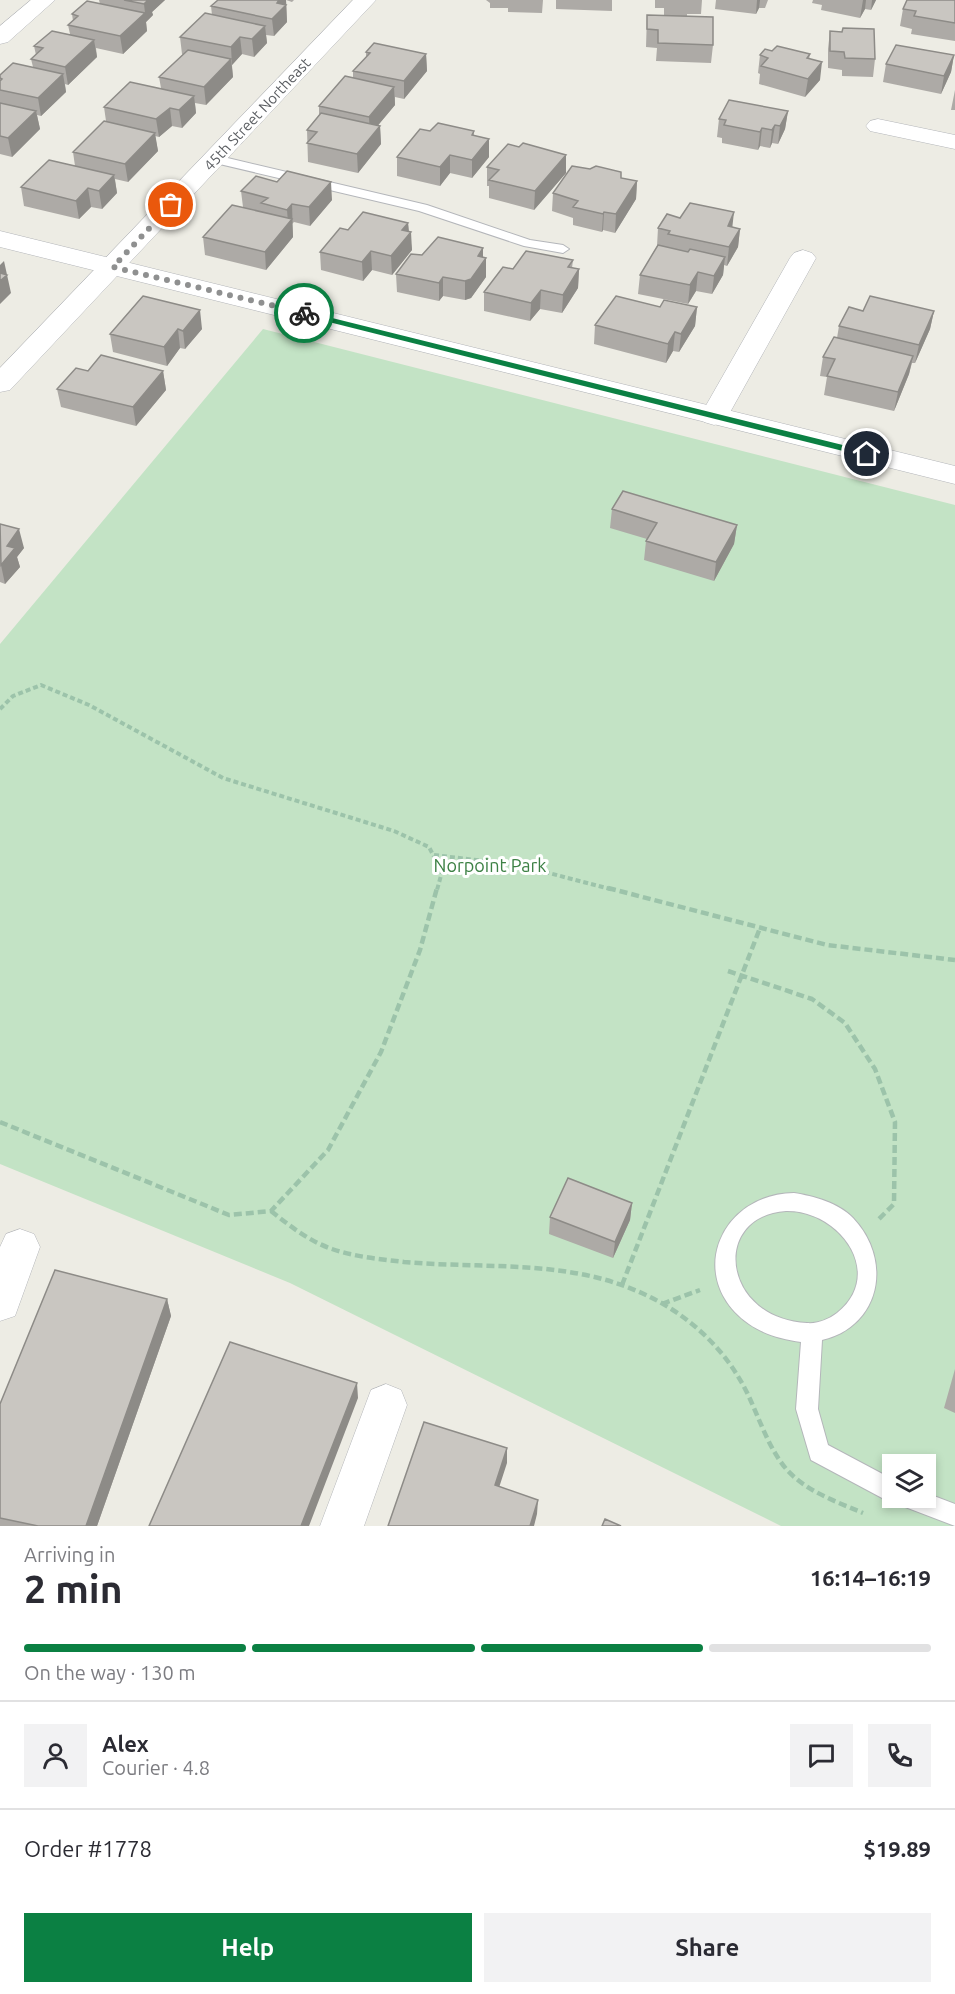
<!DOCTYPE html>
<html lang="en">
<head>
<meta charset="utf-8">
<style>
	body { margin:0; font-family:Ubuntu,sans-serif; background:#f2f2f3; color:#2b2b33; height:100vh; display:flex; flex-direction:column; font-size:22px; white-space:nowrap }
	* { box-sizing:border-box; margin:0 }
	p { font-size:20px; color:#7c7c81 }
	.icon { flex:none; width:33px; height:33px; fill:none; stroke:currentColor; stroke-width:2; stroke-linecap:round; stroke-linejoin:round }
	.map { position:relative; height:1526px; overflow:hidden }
	.sheet { display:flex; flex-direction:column; background:#fff; flex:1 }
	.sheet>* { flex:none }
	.controls { position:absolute; left:882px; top:1454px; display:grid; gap:12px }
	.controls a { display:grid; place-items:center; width:54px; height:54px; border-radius:0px; background:#fff; box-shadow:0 3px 9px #0003; font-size:30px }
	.pin { position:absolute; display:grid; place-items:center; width:51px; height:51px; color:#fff; margin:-26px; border:3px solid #fff; border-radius:50%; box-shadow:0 2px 6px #0007 }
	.courier { position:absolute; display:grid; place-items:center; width:60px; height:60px; margin:-30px; border:4px solid #0b8043; border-radius:50%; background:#fff; color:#222; box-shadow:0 2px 8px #0007 }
	.summary em { font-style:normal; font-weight:600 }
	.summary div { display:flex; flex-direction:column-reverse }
	.summary { display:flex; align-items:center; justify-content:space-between; height:102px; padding:0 24px }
	h1 { font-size:39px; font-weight:600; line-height:45px }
	.bar { display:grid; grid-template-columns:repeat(4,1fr); gap:9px 6px; align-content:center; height:72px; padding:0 24px }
	.bar i { height:8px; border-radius:4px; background:#e1e1e2 }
	.bar .current { background:#0b8043 }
	.bar p { grid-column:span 4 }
	.line { display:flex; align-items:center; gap:15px; padding:0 24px; border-top:2px solid #e1e1e2 }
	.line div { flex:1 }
	.round { display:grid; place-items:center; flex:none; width:63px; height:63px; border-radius:0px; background:#f2f2f3 }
	.button { display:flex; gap:12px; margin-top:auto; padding:12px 24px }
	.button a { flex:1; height:69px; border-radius:0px; background:#0b8043; color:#fff; font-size:24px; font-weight:600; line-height:69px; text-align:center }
	.button a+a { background:#f2f2f3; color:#2b2b33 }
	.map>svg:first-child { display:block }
	.green { fill:#c3e3c5; fill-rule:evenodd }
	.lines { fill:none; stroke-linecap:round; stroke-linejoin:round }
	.service-casing { stroke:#b4b6ba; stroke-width:2 }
	.minor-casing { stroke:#b4b6ba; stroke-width:1 }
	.tertiary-casing { stroke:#b4b6ba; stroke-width:1 }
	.path-far1 { stroke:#9cc3aa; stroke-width:4; stroke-dasharray:5 3; stroke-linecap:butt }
	.path { stroke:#9cc3aa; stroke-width:4.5; stroke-dasharray:8 4; stroke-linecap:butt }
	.service { fill:#fff; fill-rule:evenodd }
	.minor { fill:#fff; fill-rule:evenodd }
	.tertiary { fill:#fff; fill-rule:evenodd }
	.wall { fill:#adaaa6 }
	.shaded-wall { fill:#8d8b87 }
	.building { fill:#c9c6c1; stroke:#8d8b87; stroke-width:1.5 }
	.route { fill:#0b8043 }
	.done { stroke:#8f9090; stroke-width:6; stroke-dasharray:0 10.8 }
	.labels { text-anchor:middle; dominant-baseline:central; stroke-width:6; stroke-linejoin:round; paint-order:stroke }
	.far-street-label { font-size:15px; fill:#5c5f63; stroke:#fff }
	.park-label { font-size:18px; fill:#3d8145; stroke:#fff }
</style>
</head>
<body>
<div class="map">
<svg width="955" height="1526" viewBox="0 0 955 1526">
	<rect width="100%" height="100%" fill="#edece4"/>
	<path class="green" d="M263,329l692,176v1021h-174l-491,-243 -290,-119v-520zM892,1464h34v33h-34z"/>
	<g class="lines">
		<defs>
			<path id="service" d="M215,155l212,50 103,35 33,5 6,4 -6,4 -39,-7 -105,-35 -208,-49v-6z
				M794,1193c19,3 45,10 59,25 40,42 28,108 -31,122l-4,69 10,36 64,34v18h34v-4l29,11v22l-55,-21 -2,-6 -6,3 -8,-3 -73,-39 -15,-51 5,-67c-19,-3 -36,-7 -52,-18 -64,-45 -30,-130 45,-131zM786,1211c54,-1 100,63 51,102 -8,6 -19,11 -30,10 -85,-4 -97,-107 -21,-112z"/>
			<path id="minor" d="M31,0h24l-47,42 -8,2v-18z
				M353,0h23l-366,390 -10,2v-24z
				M878,119l77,16v14l-85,-18 -4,-5 4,-5z
				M803,250l9,3 4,5 -88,158 -4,6 -10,3 -10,-3 -4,-6 90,-158 4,-5z
				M20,1229l14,5 6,13 -25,69 -15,5v-74l6,-13z
				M386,1384l15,6 6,15 -43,121h-44l51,-136z"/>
			<path id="tertiary" d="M0,231l955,235v18l-955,-237z"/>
		</defs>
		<use href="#service" class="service-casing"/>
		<use href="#minor" class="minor-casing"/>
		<use href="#tertiary" class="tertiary-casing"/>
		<path class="path-far1" d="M0,709l13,-13 28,-11 48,20 134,73 171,53 35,16 13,25 -5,18
			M434,855l84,10 96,25"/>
		<path class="path" d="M608,888l219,57 128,15
			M728,971l84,28 33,24 30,46 20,53 -1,82 -15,15
			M0,1122l229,93 42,-4 57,-61 53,-98 39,-102 17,-62
			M271,1211c19,15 38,30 61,38 23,8 48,10 72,13 78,7 159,-3 233,29 50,21 91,59 113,108 11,24 20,52 38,72 20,21 49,31 75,42
			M622,1285l138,-357
			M662,1304l38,-14"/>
		<use href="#service" class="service"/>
		<use href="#minor" class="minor"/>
		<use href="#tertiary" class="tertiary"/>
	</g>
	<path class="wall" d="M99,0h66l-13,12 1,3 -7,7 1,9 -24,23 -27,-6 1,9 -29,28 -3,-1 1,8 -25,24 -4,-1 3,14 -28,28 -12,-3v-79l33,-8 -2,-8 5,-4 -2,-9 36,-12 -2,-9 5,-4 -1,-7 28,-10z
		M218,0h76l-2,2 -6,-2 1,22 -13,14 -8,-1 1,8 -13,14 -12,-3 -10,11 1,12 -27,28 -11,-2 1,10 -14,15 -10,-2 -13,11 -4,-1 3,15 -30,31 -13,-3 2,14 -15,16 -11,-2 -12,12 -55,-13 -3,-19 54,-21 -2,-14 33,-31 -2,-14 57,-19 -2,-11 24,-23h-1l-2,-17 32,-22 -1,-9z
		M486,0h57l-1,13 -34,-1v-4h-18v-5z
		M556,0h56v11l-56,-2z
		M655,0h47l-1,14h-14v2l26,29 -2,18 -55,-2 1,-13 -11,-1 1,-32h17v-7h-9z
		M716,0h52l-3,8h-6l-3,6 -41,-5z
		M813,0h63l-5,10 -6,-1 -5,9 -39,-8 1,-5 -10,-2z
		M955,0v41l-44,-7 1,-5 -12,-3 3,-17z
		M830,31l45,28 -2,18 -31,-1v-6l-14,-2v-19z
		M772,51l38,3 -1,5 11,21 -15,17 -46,-13 1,-10 -2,-1 2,-18z
		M366,52l60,2 1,17 -23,28 -9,-2v8l-17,20 2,1 1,18 -23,29 -50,-11 -1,-32 12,-15v-9l34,-28v-7l13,-14z
		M954,55l-3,17 -10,22 -58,-12 3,-18z
		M955,90v20h-4z
		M788,111l-3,18 -7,15 -6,-1 -2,5 -10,-2 -2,4 -36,-7v-5l-5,-1 2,-18z
		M430,131h44v5l15,3v18l-17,21 -22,-5 -10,13 -43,-10v-19z
		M487,167l79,6 -32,37 -45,-12v-12h-2z
		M621,178l16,3 -1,18 -21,34 -12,-3 -1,2 -29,-7v-7l-21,-7 1,-18z
		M241,191l91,9 -22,26 -16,-4 -2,2 1,13 -27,33 -61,-15 -2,-18 40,-30z
		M680,218l60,11 -2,18 -11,19 -3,-1 -1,10 -11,19 -16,-3 -8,13 -50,-10 2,-19 17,-29 1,-18z
		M408,223l1,8 3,19 -20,25 -20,-5 -9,11 -42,-11 -1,-18 28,-22z
		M422,255l61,3 3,19 -15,21 -6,2 -22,-4 -4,5 -42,-9 -1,-18z
		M573,260l-1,8 7,1 -1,19 -16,25 -22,-4 -10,12 -46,-10v-19l29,-23z
		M143,296l59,33 -17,20 -5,-1 -13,18 -54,-14 -3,-18z
		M660,307h37l-2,19 -16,26 -6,-1 -7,12 -72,-19 1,-19z
		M934,311l-4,18 -15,34h-3l-3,11 -15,37 -70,-16 3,-18 -7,-1 3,-19 14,-19 2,-12z
		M88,371h75l3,19 -30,36 -75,-19 -4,-18z
		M612,509l125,16 -3,19 -20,37 -70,-21 2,-19 1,-2 -37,-11z
		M0,524l24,24 -7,9 3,10 -15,17 -5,-2z
		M632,1203l-2,17 -17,38 -64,-24 1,-17z
		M167,1299l4,17 -74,210h-97v-122z
		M955,1369v44l-11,-5z"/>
	<path class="shaded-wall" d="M148,0h17l-13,12 1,3 -7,7 1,9 -24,23 -3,-18 25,-23 -1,-9z
		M279,0h7l1,22 -13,14 -2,-17 5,-16z
		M757,0h3l-1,8 -3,6z
		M863,0h3l-1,9 -5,9z
		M872,0h4l-5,10z
		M265,26l2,17 -13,14 -2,-18z
		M240,37l2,17 -10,11 -1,-18z
		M94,40l3,17 -29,28 -3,-18z
		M426,54l1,17 -23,28v-18z
		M954,55l-3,17 -10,22 3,-18z
		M231,59l2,18 -27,28 -2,-18z
		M822,62l-2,18 -15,17 3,-18z
		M63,74l3,18 -25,24 -3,-18z
		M394,87l1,18 -25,30 -1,-18z
		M194,96l2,17 -14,15 -3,-18z
		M170,108l2,18 -13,11 -3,-18z
		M36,111l4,18 -28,28 -4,-19z
		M788,111l-3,18 -7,15 2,-18z
		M775,125l-3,18 -2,5 2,-18z
		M380,126l1,18 -23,29 -1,-19z
		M762,128l-2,18 -2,4 2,-18z
		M155,133l3,18 -30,31 -3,-18z
		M489,139v18l-17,21v-18z
		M450,155v18l-10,13v-19z
		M566,155v18l-32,37 1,-19z
		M114,175l3,18 -15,16 -3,-18z
		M637,181l-1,18 -21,34 1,-19z
		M331,182l1,18 -22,26 -1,-19z
		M88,188l3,19 -12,12 -3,-18z
		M292,204l1,33 -27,33 -1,-18 23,-29 -1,-13z
		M604,212l-1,18 -1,2 1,-18z
		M734,212l-2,18 -4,-4z
		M408,223l1,12 2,-3 1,18 -20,25 -1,-19 11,-26z
		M740,229l-2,18 -11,19 2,-19z
		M483,248v15l3,-5v19l-15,21 -6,2v-19l13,-25z
		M371,251l1,19 -9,11 -1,-19z
		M725,257l-2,18 -11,19 2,-18z
		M4,261l7,32 -11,11v-39z
		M579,269l-1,19 -16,25 1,-18z
		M698,272l-2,19 -8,13 2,-19z
		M443,277v19l-4,5v-18z
		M541,290l-1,19 -10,12 1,-18z
		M697,307l-2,19 -16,26 2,-18z
		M200,310l2,19 -17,20 -2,-18z
		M934,311l-4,18 -15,34 4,-18z
		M178,329l2,19 -13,18 -3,-19z
		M675,332l-2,19 -7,12 2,-19z
		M913,356l-4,18 -15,37 4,-19z
		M163,371l3,19 -30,36 -3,-19z
		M737,525l-3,19 -20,37 2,-19z
		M19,529l5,19 -7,9 3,10 -15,17 -4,-19 6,-19z
		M632,1203l-2,17 -17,38 2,-16z
		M167,1299l4,17 -74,210h-11z
		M357,1383l1,15 -49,128h-8z
		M507,1448v15l-12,37v-15z
		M538,1500l-1,14 -3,12h-4z"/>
	<path class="building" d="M124,0h24l-4,4z
		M218,0h61l-2,3 9,2 -14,14 -61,-13z
		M907,0h48v23l-41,-7 2,-5 -13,-2z
		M87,1l58,12 -25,23 -52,-11 10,-9 -6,-2z
		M205,13l60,13 -13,13 -12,-2 -9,10 -51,-10z
		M647,15l66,2v28l-55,-2v-13l-11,-1z
		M843,28l31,1 1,30 -30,-1 -1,-6 -14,-1v-20l12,1z
		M52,31l42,9 -29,27 -34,-8 12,-11 -9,-2z
		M374,43l52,11 -22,27 -51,-10 17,-18 -4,-1z
		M896,45l58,10 -10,21 -58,-12z
		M777,46l33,8 -3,4 15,4 -14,17 -47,-13 7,-8 -8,-3 5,-6 7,2z
		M188,50l43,9 -27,28 -45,-10z
		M13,63l50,11 -25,24 -38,-8v-9l2,-2 -2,-1v-3z
		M345,76l49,11 -25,30 -50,-11z
		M130,82l64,14 -15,14 -9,-2 -14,11 -52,-12z
		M729,100l59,11 -8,15 -5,-1 -3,5 -10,-2 -2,4 -36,-7 2,-5 -7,-1z
		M0,103l36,8 -28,27 -8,-2z
		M321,113l59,13 -23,28 -50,-11 10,-11 -10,-2z
		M104,121l51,12 -30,31 -52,-12z
		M438,123l36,8 -2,4 17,4 -17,21 -22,-5 -10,12 -43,-10 23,-28 10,2z
		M523,143l43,12 -31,36 -46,-11 10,-10 -12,-3 21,-23 11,3z
		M49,160l65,15 -15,16 -11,-3 -12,13 -55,-14z
		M572,166l18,3 6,-3 25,6v6l16,3 -21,33 -12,-2 -1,2 -30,-7 5,-6 -25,-8z
		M287,171l44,11 -22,25 -17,-3 -5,6 -26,-7 7,-5 -27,-7 15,-15 21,6z
		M690,203l44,9 -6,14 12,3 -11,18 -61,-13 2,-3 -12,-3 9,-14 13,4z
		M232,205l60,14 -27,33 -62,-15z
		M363,212l45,11 -6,7 9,2 -20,24 -20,-5 -9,11 -42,-10 20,-24 8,2z
		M438,237l45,11 -5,8 8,2 -15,21 -6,2 -22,-4 -4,6 -43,-9 15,-20 11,1z
		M658,245l30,7 2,-3 35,8 -11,19 -16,-4 -8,13 -50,-10z
		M526,251l47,9 -5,7 11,2 -16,26 -22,-5 -10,13 -47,-11 19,-25 10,2z
		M0,273l7,2 -7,6z
		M143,296l57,14 -17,21 -5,-2 -14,18 -54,-13z
		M616,296l44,11 4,-7 33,7 -16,27 -6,-2 -7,12 -73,-19z
		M870,296l64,15 -15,34 -80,-19 10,-19 14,4z
		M834,337l79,19 -15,36 -71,-16 8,-17 -12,-2z
		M101,355l62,16 -30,36 -76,-18 19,-21 12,3z
		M623,491l114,34 -21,37 -70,-21 11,-18 -45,-14z
		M0,524l19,5 -12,17 8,2 -14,17z
		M568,1178l64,25 -17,39 -65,-25z
		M55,1270l112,29 -81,227h-48l-38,-8v-114z
		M230,1342l127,41 -56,143h-152z
		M424,1422l83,26 -12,37 43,15 -8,26h-142z
		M605,1519l16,7h-19z"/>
	<path class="route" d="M304,311l563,140 4,3 -4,3 -566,-142 -1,-2z"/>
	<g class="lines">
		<path class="done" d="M171,205l-58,62 191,46"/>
	</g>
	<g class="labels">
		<g class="far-street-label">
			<text transform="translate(257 114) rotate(-47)">45th Street Northeast</text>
		</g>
		<g class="park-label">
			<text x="490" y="865">Norpoint Park</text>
		</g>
	</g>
</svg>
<div class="controls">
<a><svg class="icon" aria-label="layers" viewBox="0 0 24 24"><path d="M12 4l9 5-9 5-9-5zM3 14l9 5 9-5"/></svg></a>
</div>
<div class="pin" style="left:171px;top:205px;background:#ea580c"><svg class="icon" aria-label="bag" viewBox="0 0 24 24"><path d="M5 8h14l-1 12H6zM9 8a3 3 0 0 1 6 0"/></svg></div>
<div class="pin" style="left:867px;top:454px;background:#1f2937"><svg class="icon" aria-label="home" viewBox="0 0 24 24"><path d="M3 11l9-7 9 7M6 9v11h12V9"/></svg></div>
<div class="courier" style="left:304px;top:313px"><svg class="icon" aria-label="bike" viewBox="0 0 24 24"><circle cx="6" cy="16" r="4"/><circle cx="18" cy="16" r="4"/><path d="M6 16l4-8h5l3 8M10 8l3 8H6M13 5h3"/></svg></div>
</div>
<section class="sheet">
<div class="summary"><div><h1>2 min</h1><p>Arriving in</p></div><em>16:14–16:19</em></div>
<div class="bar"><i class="current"></i><i class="current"></i><i class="current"></i><i></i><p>On the way · 130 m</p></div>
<div class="line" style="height:108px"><a class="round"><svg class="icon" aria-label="person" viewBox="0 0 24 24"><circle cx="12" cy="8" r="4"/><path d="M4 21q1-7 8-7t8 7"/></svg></a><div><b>Alex</b><p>Courier · 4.8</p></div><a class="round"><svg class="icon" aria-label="chat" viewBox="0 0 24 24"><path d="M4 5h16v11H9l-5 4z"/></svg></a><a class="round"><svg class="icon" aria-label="phone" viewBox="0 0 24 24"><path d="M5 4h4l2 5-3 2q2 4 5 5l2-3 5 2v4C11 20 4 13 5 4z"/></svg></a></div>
<div class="line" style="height:78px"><div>Order #1778</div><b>$19.89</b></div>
<div class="button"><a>Help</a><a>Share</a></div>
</section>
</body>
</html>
